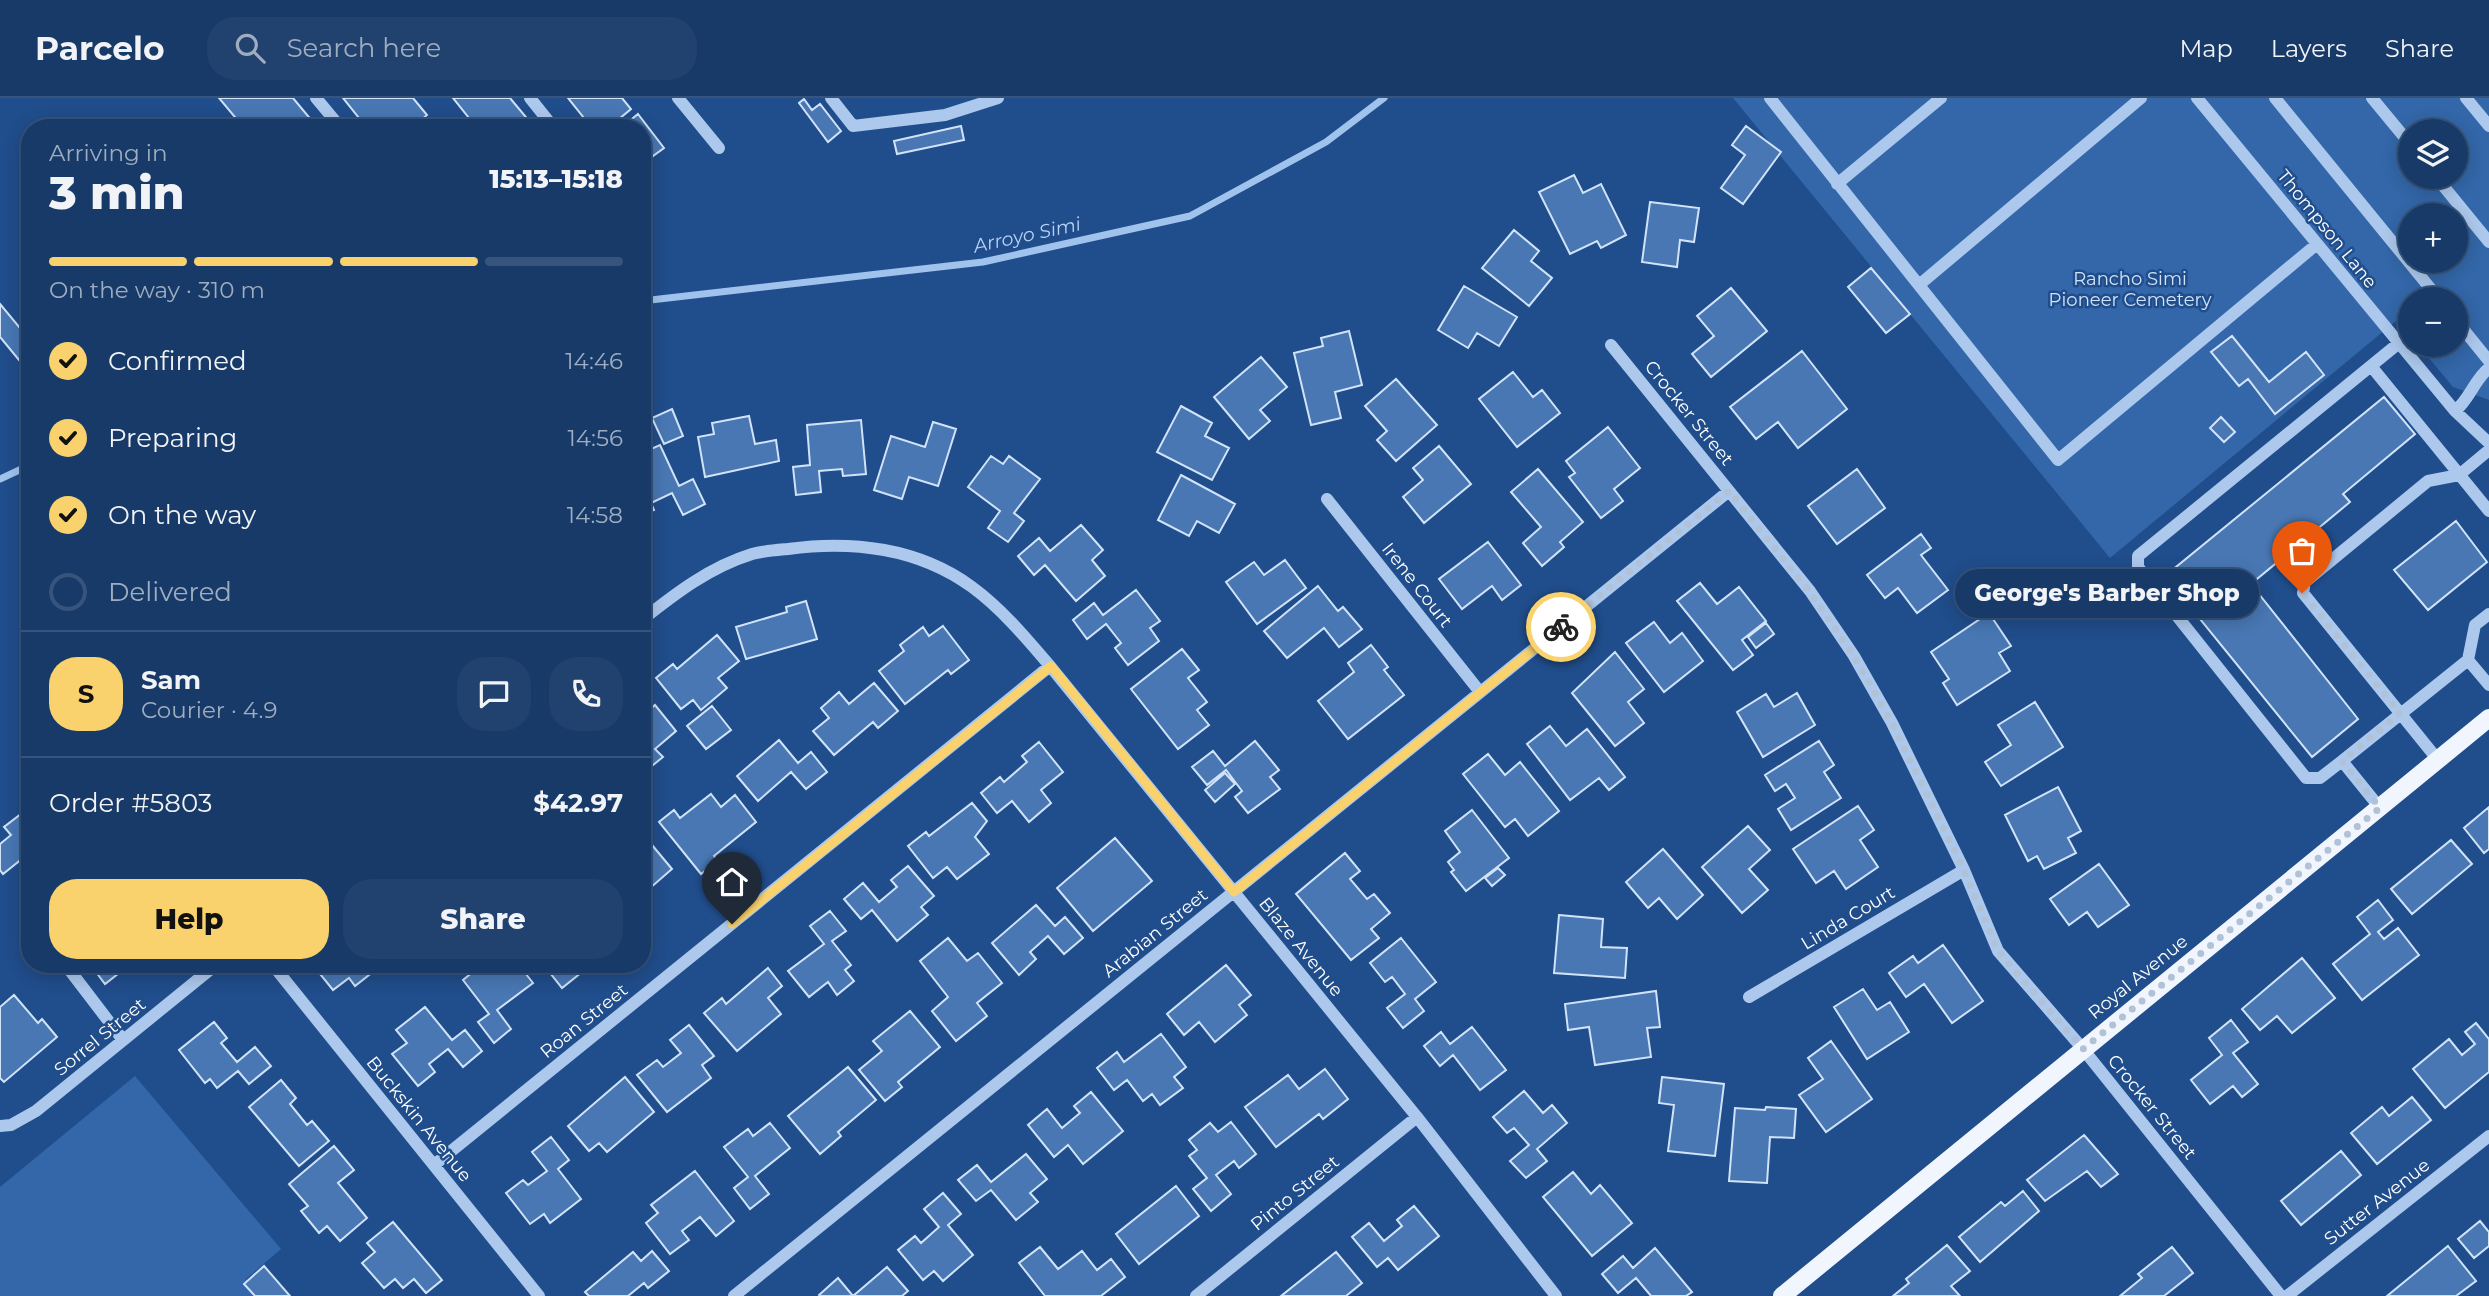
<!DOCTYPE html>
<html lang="en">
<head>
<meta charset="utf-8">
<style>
	body { margin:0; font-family:Montserrat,sans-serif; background:#21416e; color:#f1f3f6; height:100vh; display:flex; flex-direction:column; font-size:26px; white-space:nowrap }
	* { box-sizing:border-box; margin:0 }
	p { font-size:23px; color:#9fadc0 }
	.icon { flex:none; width:38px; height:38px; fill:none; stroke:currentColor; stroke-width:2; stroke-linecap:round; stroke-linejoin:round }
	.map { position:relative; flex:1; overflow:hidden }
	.panel { position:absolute; left:21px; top:21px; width:630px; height:854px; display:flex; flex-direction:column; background:#183a68; border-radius:28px; box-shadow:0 4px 18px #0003,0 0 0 2px #36547c }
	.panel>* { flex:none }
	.buttons { position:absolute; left:2398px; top:21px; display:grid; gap:14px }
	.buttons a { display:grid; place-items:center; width:70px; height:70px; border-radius:50%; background:#183a68; box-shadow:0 4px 18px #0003,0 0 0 2px #36547c; font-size:35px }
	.pin { position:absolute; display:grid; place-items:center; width:60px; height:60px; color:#fff; margin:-72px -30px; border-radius:50% 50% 50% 0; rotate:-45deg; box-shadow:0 0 7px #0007 }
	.pin .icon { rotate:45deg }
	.courier { position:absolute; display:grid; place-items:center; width:70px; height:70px; margin:-35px; border:5px solid #f9d26d; border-radius:50%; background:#fff; color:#222; box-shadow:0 2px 9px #0007 }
	.bubble { position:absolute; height:49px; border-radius:24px; background:#183a68; box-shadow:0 4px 18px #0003,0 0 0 2px #36547c; font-size:23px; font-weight:800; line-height:49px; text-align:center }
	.headline em { font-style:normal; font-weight:800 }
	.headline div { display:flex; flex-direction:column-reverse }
	.headline { display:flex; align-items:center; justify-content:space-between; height:119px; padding:0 28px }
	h1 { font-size:46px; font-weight:800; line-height:52px }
	.bar { display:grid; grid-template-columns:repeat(4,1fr); gap:10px 7px; align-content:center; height:84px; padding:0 28px }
	.bar i { height:9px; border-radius:5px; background:#36547c }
	.bar .on { background:#f9d26d }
	.bar p { grid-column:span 4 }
	.line { display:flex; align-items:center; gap:18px; padding:0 28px; border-top:2px solid #36547c }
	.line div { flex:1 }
	.round { display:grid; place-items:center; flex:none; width:74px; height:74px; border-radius:28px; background:#21416e }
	ol { padding:0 28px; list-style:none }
	li { display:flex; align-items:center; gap:21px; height:77px }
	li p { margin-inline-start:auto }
	li .icon { padding:7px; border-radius:50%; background:#f9d26d; color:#111; stroke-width:4 }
	li:last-child { color:#9fadc0 }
	li i { width:38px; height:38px; border:4px solid #36547c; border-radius:50% }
	.button { display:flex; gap:14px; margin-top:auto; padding:14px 28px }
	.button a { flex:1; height:80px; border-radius:28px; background:#f9d26d; color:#111; font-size:28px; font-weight:800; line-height:80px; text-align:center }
	.button a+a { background:#21416e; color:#f1f3f6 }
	header { display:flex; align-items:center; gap:42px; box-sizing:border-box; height:98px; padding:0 35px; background:#183a68; border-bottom:2px solid #36547c }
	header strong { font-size:33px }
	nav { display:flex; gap:38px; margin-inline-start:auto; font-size:24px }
	.search { width:490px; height:63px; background:#21416e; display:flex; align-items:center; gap:18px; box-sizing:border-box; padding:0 24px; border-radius:28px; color:#9fadc0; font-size:26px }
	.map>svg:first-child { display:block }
	.green { fill:#3367a9; fill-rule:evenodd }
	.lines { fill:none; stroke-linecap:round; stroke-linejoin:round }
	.stream { stroke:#a0c3ed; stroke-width:7 }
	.building { fill:#4877b3; stroke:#d1e3f8; stroke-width:2 }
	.minor { stroke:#acc8ec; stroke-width:12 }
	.major { stroke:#f1f6fe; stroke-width:18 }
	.done { stroke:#b1c1d6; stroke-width:7; stroke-dasharray:0 12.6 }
	.route { stroke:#f9d26d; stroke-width:9 }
	.labels { text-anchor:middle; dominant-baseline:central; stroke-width:5; stroke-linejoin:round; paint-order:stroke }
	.street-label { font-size:18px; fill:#fff; stroke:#204d8b }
	.park-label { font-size:18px; fill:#d1e3f8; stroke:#204d8b }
	.water-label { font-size:19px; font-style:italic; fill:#b8d2f3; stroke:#204d8b }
</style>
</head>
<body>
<header>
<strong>Parcelo</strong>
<div class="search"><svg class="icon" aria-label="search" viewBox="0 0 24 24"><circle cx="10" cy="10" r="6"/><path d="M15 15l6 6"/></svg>Search here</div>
<nav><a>Map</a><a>Layers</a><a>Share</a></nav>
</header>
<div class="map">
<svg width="2489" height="1198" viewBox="0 0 2489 1198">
	<rect width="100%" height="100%" fill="#204d8b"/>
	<path class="green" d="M1733,0h756v302l-36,-13 -35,-42h37v-46h-45v36l-13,-15 -287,238zM2410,33h45v46h-45zM2410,117h45v46h-45z
		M135,978l146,173 -35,30 13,17h-259v-109z"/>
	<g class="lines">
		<path class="stream" d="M642,203l341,-39 207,-46 136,-74 58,-44
			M0,381l30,-14"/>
	</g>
	<path class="building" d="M219,0h74l25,30h-74z
		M343,0h70l14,17 -15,13h-45z
		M453,0h57l25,30h-58z
		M568,0h54l9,11 -23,19h-16z
		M804,1l8,11 8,-6 21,27 -13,11 -29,-39z
		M638,16l26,34 -22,16v-36h-21z
		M961,28l3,14 -67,14 -3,-13z
		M1746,28l35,26 -38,52 -22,-16 24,-33 -13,-10z
		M1574,77l9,18 18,-9 25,51 -25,13 -4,-7 -27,13 -31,-62z
		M1650,104l49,6 -5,34 -14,-2 -3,27 -35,-5z
		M1514,132l25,21 -8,10 21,17 -23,28 -47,-38z
		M1871,170l39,46 -24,19 -38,-46z
		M1464,188l53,31 -18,29 -22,-13 -9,15 -30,-18z
		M1731,190l36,43 -56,46 -19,-23 22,-18 -17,-20z
		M0,206l30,36v11l-11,9 -19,-23z
		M1349,233l13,54 -27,7 6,26 -30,7 -17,-72 29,-7 -2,-8z
		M2232,238l37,46 37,-30 18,23 -49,39 -27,-35 -9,7 -28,-34z
		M1802,253l45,58 -49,39 -20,-26 -22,17 -26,-32z
		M1261,259l26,30 -27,23 10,11 -21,18 -35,-42z
		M1513,274l20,25 9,-7 18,23 -43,34 -38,-48z
		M1396,281l41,46 -41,36 -19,-21 10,-9 -22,-25z
		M2384,299l31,37 -72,60 7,8 -99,82 107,135 -46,38 -147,-181z
		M1181,308l31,17 -7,13 24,12 -17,32 -55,-28z
		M672,311l11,27 -19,8 -12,-26z
		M749,318l6,28 21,-4 3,21 -74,16 -7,-40 16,-3 -2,-11z
		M2221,319l14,15 -11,10 -14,-14z
		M861,322l5,54 -23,2 -1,-7 -23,2 2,21 -25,3 -3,-28 17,-2 -3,-40z
		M933,324l23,7 -18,57 -29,-9 -7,22 -28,-9 17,-54 34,11z
		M1608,329l32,41 -26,21 9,12 -22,17 -32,-41 6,-4 -9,-12z
		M660,347l19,41 14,-7 12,25 -22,11 -11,-22 -21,10 3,7 -12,5v-62z
		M1439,348l32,38 -47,39 -21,-26 20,-17 -10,-12z
		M991,358l12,8 6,-8 31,23 -26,34 10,8 -16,21 -20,-14 12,-17 -32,-24z
		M1538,371l45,53 -23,20 4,5 -22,19 -19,-23 18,-16 -30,-35z
		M1857,371l28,39 -48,36 -29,-38z
		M1181,377l54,29 -16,29 -22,-12 -8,15 -31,-16z
		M2456,423l31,41 -59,48 -34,-40z
		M1081,427l22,25 -11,10 13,16 -29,25 -31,-36 -11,10 -16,-19 21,-18 11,13z
		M1921,436l10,14 -10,7 27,35 -31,23 -19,-25 -13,10 -18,-23z
		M1488,444l33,43 -19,15 -10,-14 -30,23 -23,-30z
		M1285,462l21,28 -49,36 -31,-42 28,-20 10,13z
		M1700,485l17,21 22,-17 27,34 -24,19 11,15 -20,15 -56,-69z
		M1318,488l20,25 5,-4 19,22 -23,18 -15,-19 -37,30 -23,-27z
		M1136,492l24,31 -10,7 9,13 -31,24 -13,-17 6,-5 -15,-19 -19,15 -14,-19 21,-17 9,12z
		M806,503l11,38 -71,20 -10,-32 51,-15 -1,-5z
		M1989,515l22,33 -12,7 11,18 -53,34 -14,-22 6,-4 -18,-27z
		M1654,524l16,21 12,-10 21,28 -39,31 -38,-49z
		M1766,525l8,11 -18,14 -8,-11z
		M943,528l26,34 -18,14 -3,-4 -43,34 -26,-33 25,-20 -4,-6 23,-18 6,9z
		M717,537l22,26 -21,17 9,10 -26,22 -8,-10 -12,9 -25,-31 17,-14 4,5z
		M1371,547l17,22 -4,3 20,25 -56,44 -30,-38 36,-29 -6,-9z
		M1182,551l17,21 -11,8 19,24 -10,8 12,15 -31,24 -47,-60z
		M1615,554l29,37 -16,13 16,21 -29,23 -43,-53z
		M874,585l24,28 -20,17 -5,-6 -39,33 -21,-24 16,-13 -8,-10 18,-16 10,12z
		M1797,595l18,32 -52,32 -26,-45 29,-18 8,13z
		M2035,604l28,45 -62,39 -16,-24 26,-17 -13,-20z
		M655,607l21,26 -21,18 8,8 -21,17v-58z
		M712,608l19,24 -25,19 -19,-23z
		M1550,628l16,20 21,-17 38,48 -16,13 -10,-12 -29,22 -43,-56z
		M779,642l19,23 13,-11 16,20 -21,17 -15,-17 -33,29 -21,-25z
		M1255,643l24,29 -9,7 10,12 -32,24 -13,-16 7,-6 -16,-21 -19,15 -15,-18 21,-16 12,15z
		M1819,643l15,24 -10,7 17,26 -50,32 -13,-21 17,-11 -9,-14 -11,7 -10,-16z
		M1039,644l24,30 -22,18 10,13 -22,19 -17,-21 -15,12 -16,-20 19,-16 4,5 23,-20 -5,-6z
		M1488,656l17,21 15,-13 39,49 -31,25 -13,-17 -10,8 -42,-53z
		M1225,675l10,11 -20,18 -10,-12z
		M2058,689l23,44 -13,7 8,15 -32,16 -7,-13 -9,5 -23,-46z
		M711,696l10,13 14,-12 21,27 -42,34 4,5 -17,13 -42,-52 15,-12 6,8z
		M972,705l15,18 -12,16 14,17 -32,25 -10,-12 -14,11 -25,-32 18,-14 3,4z
		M1858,708l16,24 -14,10 18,27 -32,22 -12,-18 -18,12 -23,-34z
		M30,709v41l-9,7 2,3 -20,16 -3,-4v-26l11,-9 -7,-8z
		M2489,709v42l-5,4 -20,-25z
		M1472,712l37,48 -43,33 -15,-19 3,-2 -6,-8 12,-10 -15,-21z
		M1748,728l22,24 -21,19 19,21 -26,23 -40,-46z
		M642,735l30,36 -30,26z
		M1115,740l37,43 -59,50 -36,-43z
		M2451,742l21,24 -60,50 -21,-25z
		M1663,751l40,46 -26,24 -18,-21 -11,10 -22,-26z
		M1345,755l15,18 -10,8 17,20 7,-5 16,19 -19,16 8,9 -28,22 -55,-66z
		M2099,766l30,41 -31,22 -11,-15 -18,13 -19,-26z
		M908,768l26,30 -13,11 7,8 -31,26 -25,-31 -11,9 -17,-20 19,-16 16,19 18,-15 -6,-7z
		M1498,770l7,7 -13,11 -7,-8z
		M2378,802l15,20 -15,12 6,7 14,-11 21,27 -57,45 -29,-36 37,-30 -13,-17z
		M642,806l9,10 -9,8z
		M1036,807l19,21 10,-9 18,21 -19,16 -16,-18 -18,16 6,7 -17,16 -27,-32z
		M830,813l16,20 -14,10 19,24 -6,5 9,11 -17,14 -9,-13 -19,15 -21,-26 36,-27 -14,-18z
		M1559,817l44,4 -2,28 26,1 -2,30 -71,-5z
		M948,840l19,23 11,-8 24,30 -25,20 10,13 -31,25 -24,-30 16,-14 -28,-36z
		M1401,840l35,44 -21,17 9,12 -21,17 -16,-20 18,-14 -13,-17 -7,5 -15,-19z
		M1943,847l40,56 -31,22 -28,-39 -18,13 -17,-24 24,-17 5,7z
		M2302,860l33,40 -43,35 -15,-17 -17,14 -18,-21z
		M90,866h30l3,6 -18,14z
		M312,866h71l-28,22 -6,-8 -16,12z
		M483,866l18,3 17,-3 15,19 -36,27 14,19 -17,14 -16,-21 11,-8 -26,-34z
		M543,866h38l-3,3 4,5 -20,16z
		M1226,867l25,30 -12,10 8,10 -32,27 -16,-20 -15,13 -17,-21z
		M768,870l14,18 -14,12 13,16 -44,37 -33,-38 18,-15 4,6z
		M1863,891l14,21 13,-8 19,30 -42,27 -33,-52z
		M1656,893l4,36 -13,1 4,29 -56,8 -6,-38 -21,3 -3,-26z
		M14,897l24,28 4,-4 15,18 -53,45 -4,-4v-71z
		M425,909l27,33 13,-10 17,21 -19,16 -15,-18 -19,15 6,8 -17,14 -26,-32 15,-11 -11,-13z
		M910,913l30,36 -42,35 4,5 -17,14 -26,-31 23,-19 -9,-10z
		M2231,922l17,22 -15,11 25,31 -16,13 -9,-11 -23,18 -19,-24 31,-25 -13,-17z
		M214,924l13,16 -6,5 16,19 18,-15 16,19 -22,18 -11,-13 -21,17 -7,-9 -5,4 -26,-33z
		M2476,925l13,16v33l-44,36 -32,-39 36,-30 13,16 13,-11 -10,-12z
		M689,927l25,31 -12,9 9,13 -44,34 -30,-37 20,-15 6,7 18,-14 -11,-13z
		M1472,929l34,43 -26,20 -27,-35 -13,11 -16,-20 17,-14 9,12z
		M1161,936l25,33 -12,10 9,11 -23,17 -8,-11 -9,7 -16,-21 -13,10 -17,-22 20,-16 7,10z
		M1831,943l41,58 -46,33 -27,-37 24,-16 -15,-21z
		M848,969l28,33 -38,32 3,4 -21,18 -32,-38z
		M1325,971l23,30 -25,20 -4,-5 -43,33 -31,-40 43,-32 11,14z
		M625,979l29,35 -47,40 -8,-9 -10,8 -21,-25z
		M1662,979l62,7 -9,72 -47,-5 6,-46 -15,-2z
		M281,982l15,18 -6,6 17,21 5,-4 17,20 -30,25 -50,-59z
		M1524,993l19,22 9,-8 15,18 -30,26 10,12 -21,17 -16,-17 19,-16 -15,-17 -7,5 -14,-16z
		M1091,994l32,39 -40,33 -15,-19 -14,12 -26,-32 19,-16 15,19 18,-15 -6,-7z
		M2412,999l19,23 -54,44 -26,-31 31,-26 7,9z
		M1766,1009l30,2 -2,29 -24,-1 -3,46 -38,-2 6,-73 30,2z
		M1231,1024l25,32 -17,14 -5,-7 -18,14 15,19 -20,17 -18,-22 14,-11 -18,-22 8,-6 -8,-10 21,-17 8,9z
		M770,1025l20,25 -35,28 14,18 -19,15 -16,-21 14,-11 -24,-30 24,-18 5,7z
		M2084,1037l34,39 -17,13 -14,-16 -42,30 -18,-21z
		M551,1039l18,23 -11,9 23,30 -31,24 -6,-9 -14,10 -24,-31 17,-13 5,5 19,-14 -15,-19z
		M334,1048l20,24 -16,13 29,35 -27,23 -13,-15 -8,7 -18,-22 7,-5 -19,-22z
		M2341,1053l20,24 -60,50 -20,-24z
		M1026,1056l21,25 -17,14 8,9 -22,18 -25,-30 -15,11 -18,-21 19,-15 14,17z
		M695,1073l39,50 -18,15 -16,-19 -18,14 7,9 -19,14 -24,-31 12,-10 -7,-8z
		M1573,1074l18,22 9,-9 32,38 -40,33 -49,-59z
		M1176,1088l23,30 -60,48 -23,-30z
		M2023,1093l16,20 -59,51 -21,-25 42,-35 4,4z
		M943,1095l18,21 -13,11 25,30 -30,26 -9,-10 -11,9 -25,-30 17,-14 6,7 18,-16 -15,-18z
		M1414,1108l25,30 -41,34 -10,-12 -11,9 -25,-30 17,-14 15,18 18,-15 -5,-6z
		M2480,1123l9,11v14l-15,12 -16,-19z
		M393,1124l49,58 -16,13 -12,-14 -11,9 -8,-9 -11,9 -22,-25 13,-11 -8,-9z
		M1947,1147l23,26 -19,15 9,10h-67l16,-13 -3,-4z
		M2448,1148l28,35 -20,15h-69z
		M1040,1149l18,22 24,-18 15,19 14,-11 14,18 -24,19h-56l-26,-33z
		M2172,1149l21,26 -29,23h-44l22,-18 -4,-4z
		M1655,1150l37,44 -6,4h-35l-15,-18 -18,15 -16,-19 21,-18 10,12z
		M652,1153l17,20 -21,17 -4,-5 -16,13h-39l-4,-4 48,-40 8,9z
		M1336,1154l26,31 -16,13h-65z
		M264,1168l26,30h-35l-11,-12z
		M887,1169l21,24 -6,5h-82l-1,-1 19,-17 15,18z"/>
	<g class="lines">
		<path class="minor" d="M316,0l25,30
			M530,0l24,30
			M678,0l41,50
			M831,0l22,28 92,-11 53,-17
			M1770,0l288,362 259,-216
			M2197,0l258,313 34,32
			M2275,0l164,201
			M2372,0l38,46
			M2466,0l23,28
			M2436,79l53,65
			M1837,86l104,-86
			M1919,187l222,-187
			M2455,221l34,42
			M1611,247l199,246 44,65 38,67 72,147 34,81 85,98 198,247
			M2371,268l118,145
			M2455,313c15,-12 19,-31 34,-43
			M1327,401l153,193
			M642,522c34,-27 68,-53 110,-66 11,-3 25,-4 36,-5 64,-9 131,-1 184,38 30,22 54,51 78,79l367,451 139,179
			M2468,562l21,25
			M2438,662l-135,-167 2,-11 123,-101 31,-6 30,-25
			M2342,663l126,-101 7,-35 14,-11
			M2380,710l-38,-47 -22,17h-14l-168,-211v-11l261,-213
			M65,866l58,76
			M272,866l267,332
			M1749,899l215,-127
			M0,1028l11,-1 25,-14 181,-147
			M434,1067l616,-499
			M734,1198l995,-805
			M1196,1198l221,-179
			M2287,1198l202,-160"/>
		<path class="major" d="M1782,1198l707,-578"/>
	</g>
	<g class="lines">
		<path class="done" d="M1561,529l168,-136 81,101 44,64 38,67 72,147 34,81 85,98 297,-241 -38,-47 58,-48 -98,-120"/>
		<path class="route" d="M732,826l319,-258 183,226 327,-265"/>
	</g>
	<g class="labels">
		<g class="street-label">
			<text transform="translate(2327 131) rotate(51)">Thompson Lane</text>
			<text transform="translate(1689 315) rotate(51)">Crocker Street</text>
			<text transform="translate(1417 487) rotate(52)">Irene Court</text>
			<text transform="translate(1848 820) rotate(-31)">Linda Court</text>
			<text transform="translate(1155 835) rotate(-39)">Arabian Street</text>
			<text transform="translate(1301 849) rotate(51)">Blaze Avenue</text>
			<text transform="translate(2138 879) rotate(-39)">Royal Avenue</text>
			<text transform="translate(584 923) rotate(-39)">Roan Street</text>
			<text transform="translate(100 939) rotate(-39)">Sorrel Street</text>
			<text transform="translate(2152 1009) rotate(51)">Crocker Street</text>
			<text transform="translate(419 1021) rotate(51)">Buckskin Avenue</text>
			<text transform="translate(1295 1095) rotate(-39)">Pinto Street</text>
			<text transform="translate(2377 1104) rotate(-38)">Sutter Avenue</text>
		</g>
		<g class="park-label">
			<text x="2130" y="181">Rancho Simi<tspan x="2130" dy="21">Pioneer Cemetery</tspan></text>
		</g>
		<g class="water-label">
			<text transform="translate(1027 137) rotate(-12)">Arroyo Simi</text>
		</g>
	</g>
</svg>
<div class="buttons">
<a><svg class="icon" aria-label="layers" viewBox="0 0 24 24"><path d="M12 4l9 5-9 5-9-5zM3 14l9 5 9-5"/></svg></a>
<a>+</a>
<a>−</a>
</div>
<div class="pin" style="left:2302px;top:495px;background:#ea580c"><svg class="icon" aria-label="bag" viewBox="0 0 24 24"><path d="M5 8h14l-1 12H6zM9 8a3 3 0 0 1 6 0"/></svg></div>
<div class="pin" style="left:732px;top:826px;background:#1f2937"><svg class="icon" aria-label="home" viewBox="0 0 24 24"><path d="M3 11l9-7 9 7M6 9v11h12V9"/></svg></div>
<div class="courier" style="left:1561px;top:529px"><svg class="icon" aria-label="bike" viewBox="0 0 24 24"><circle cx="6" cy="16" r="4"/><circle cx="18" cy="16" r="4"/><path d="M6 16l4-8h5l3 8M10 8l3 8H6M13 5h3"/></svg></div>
<div class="bubble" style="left:1955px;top:471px;width:304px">George's Barber Shop</div>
<section class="panel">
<div class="headline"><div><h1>3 min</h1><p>Arriving in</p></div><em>15:13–15:18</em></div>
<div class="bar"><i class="on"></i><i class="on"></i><i class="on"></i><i></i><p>On the way · 310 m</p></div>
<ol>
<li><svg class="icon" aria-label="check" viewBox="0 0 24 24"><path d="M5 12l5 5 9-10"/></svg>Confirmed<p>14:46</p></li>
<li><svg class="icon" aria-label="check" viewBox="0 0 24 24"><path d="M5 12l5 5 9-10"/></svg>Preparing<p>14:56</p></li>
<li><svg class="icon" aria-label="check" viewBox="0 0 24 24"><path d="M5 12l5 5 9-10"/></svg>On the way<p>14:58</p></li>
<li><i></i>Delivered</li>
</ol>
<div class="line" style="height:126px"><b class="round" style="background:#f9d26d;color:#111">S</b><div><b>Sam</b><p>Courier · 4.9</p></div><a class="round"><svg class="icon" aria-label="chat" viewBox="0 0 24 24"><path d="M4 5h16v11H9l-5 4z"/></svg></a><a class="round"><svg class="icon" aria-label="phone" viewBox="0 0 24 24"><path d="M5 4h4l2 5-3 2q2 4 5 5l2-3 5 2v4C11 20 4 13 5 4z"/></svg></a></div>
<div class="line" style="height:91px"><div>Order #5803</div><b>$42.97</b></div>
<div class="button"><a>Help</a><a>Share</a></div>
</section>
</div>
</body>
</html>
